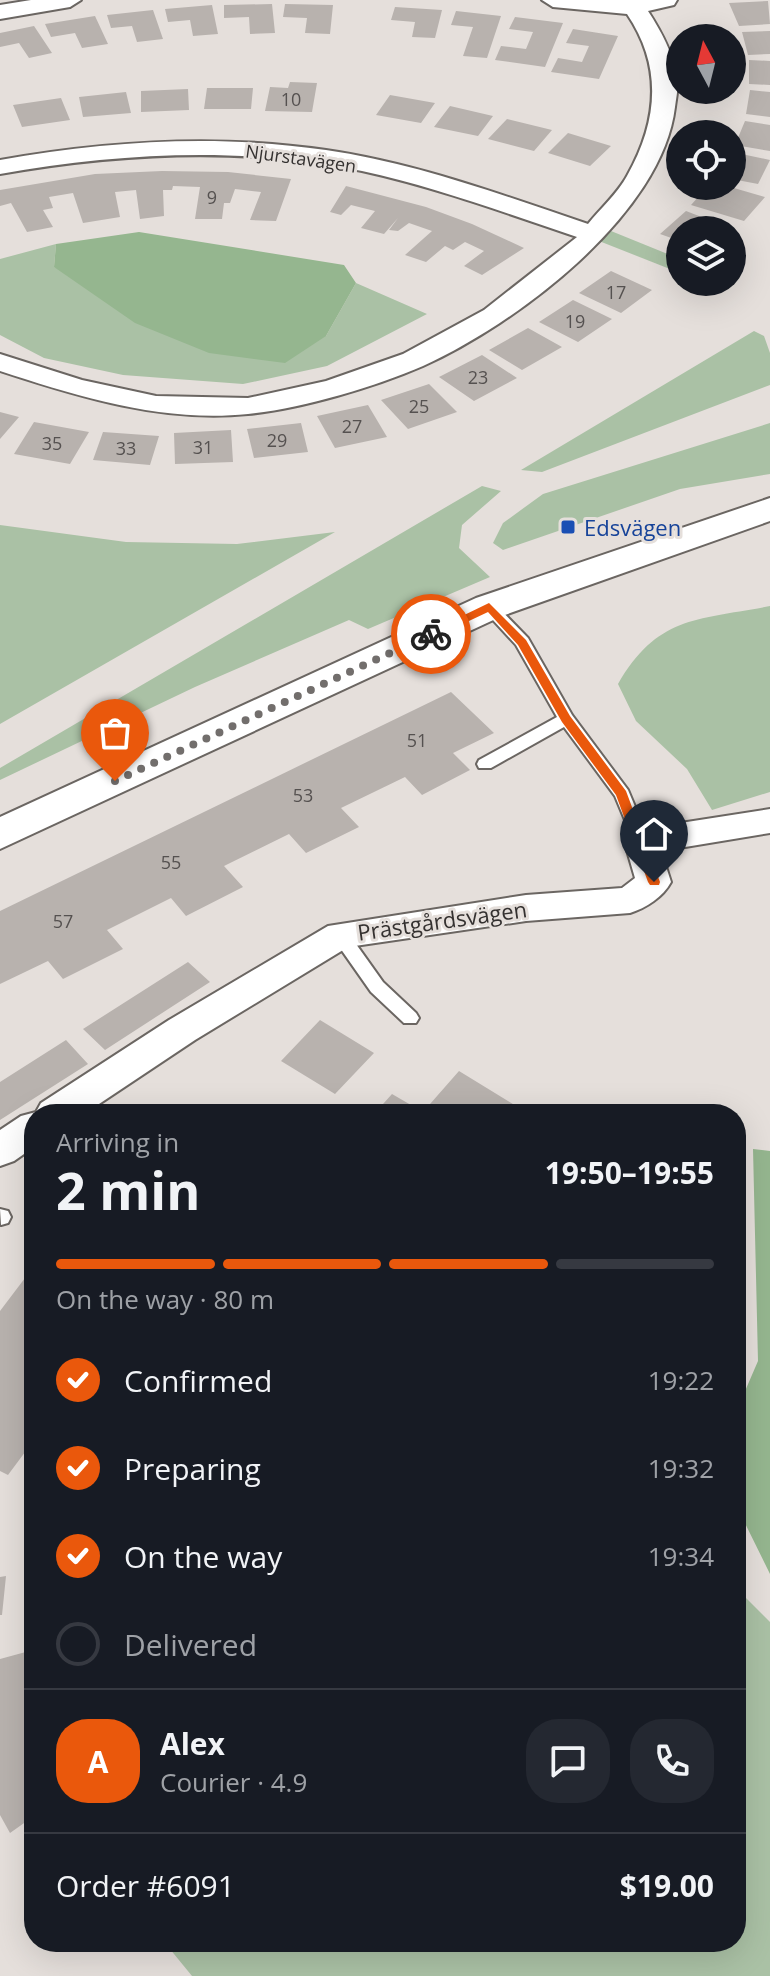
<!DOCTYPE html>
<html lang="en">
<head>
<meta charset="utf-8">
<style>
	body { margin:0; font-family:"Open Sans",sans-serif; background:#242831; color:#f1f3f6; height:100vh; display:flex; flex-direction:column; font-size:30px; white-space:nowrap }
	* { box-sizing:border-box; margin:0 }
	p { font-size:26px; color:#9ea1a6 }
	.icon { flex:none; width:44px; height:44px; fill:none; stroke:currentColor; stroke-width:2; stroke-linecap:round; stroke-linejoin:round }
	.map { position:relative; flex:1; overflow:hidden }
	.drawer { position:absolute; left:24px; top:1104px; width:722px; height:848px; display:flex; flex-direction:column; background:#171b24; border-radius:32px; box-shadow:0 8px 32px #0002 }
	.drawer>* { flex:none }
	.needle { width:52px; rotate:353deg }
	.controls { position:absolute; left:666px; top:24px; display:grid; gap:16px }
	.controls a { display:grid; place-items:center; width:80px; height:80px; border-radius:50%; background:#171b24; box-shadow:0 8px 32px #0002; font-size:40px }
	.pin { position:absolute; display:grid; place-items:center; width:68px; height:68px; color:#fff; margin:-82px -34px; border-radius:50% 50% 50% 0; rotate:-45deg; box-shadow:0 0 8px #0007 }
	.pin .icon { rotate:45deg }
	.courier { position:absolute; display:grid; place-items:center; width:80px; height:80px; margin:-40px; border:6px solid #ea580c; border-radius:50%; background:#fff; color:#222; box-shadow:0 2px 10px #0007 }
	.headline em { font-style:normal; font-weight:700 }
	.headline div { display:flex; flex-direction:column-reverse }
	.headline { display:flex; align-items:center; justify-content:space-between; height:136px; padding:0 32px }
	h1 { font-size:52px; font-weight:700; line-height:60px }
	.bar { display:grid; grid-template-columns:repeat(4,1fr); gap:12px 8px; align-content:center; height:96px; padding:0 32px }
	.bar i { height:10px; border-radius:6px; background:#363941 }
	.bar .current { background:#ea580c }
	.bar p { grid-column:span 4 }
	.line { display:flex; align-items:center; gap:20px; padding:0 32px; border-top:2px solid #363941 }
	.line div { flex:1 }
	.round { display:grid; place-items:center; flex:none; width:84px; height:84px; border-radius:32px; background:#242831 }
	ol { padding:0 32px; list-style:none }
	li { display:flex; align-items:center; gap:24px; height:88px }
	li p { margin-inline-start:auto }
	li .icon { padding:8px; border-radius:50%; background:#ea580c; color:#fff; stroke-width:4 }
	li:last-child { color:#9ea1a6 }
	li i { width:44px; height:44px; border:4px solid #363941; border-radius:50% }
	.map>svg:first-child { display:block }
	.green { fill:#aac1a5 }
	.forest { fill:#95b68f }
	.building { fill:#b8b2ae }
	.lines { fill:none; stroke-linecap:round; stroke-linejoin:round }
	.service-casing { stroke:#6b6662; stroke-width:4 }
	.minor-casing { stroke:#6b6662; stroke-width:4 }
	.secondary-casing { stroke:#6b6662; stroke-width:4 }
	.service { fill:#fff; fill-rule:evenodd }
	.minor { fill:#fff; fill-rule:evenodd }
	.secondary { fill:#fff; fill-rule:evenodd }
	.route { fill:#ea580c }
	.done { stroke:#726e6c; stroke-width:8; stroke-dasharray:0 14.4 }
	.transit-dot { fill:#1a4fb4; stroke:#e5dfdb; stroke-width:3 }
	.labels { text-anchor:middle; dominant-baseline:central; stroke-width:6; stroke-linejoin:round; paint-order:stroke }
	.number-label { font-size:18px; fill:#555150 }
	.far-street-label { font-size:18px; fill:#343130; stroke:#e5dfdb }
	.transit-label { font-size:22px; fill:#164399; stroke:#e5dfdb; text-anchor:start }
	.street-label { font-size:22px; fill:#343130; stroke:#e5dfdb }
</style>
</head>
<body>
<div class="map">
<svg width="770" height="1976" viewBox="0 0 770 1976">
	<rect width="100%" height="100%" fill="#e5dfdb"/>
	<path class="green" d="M611,231l69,28v14l-81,-32z
		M56,244l-2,23 272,69 30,-53 71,31 -100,52 -84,18 -120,-9 -79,-17 -44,-23v-76z
		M754,331l10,5 6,17v32l-228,87 -21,-2z
		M770,423v51l-90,15 -177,61 -10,-7 10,-20 40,-29z
		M482,486l19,5 -39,34 -3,23 31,29 -122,52 -19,-9 -154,67 -195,93v-12z
		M0,525l126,17 111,2 98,-12 -335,192z
		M770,606v186l-58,18 -25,-41 -51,-48 -18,-37c40,-69 80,-64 152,-78z
		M736,1582l5,11 29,29v354h-578l-27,-33 571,-1z"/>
	<path class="forest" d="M139,232l205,33 12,18 -30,53 -41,27 -76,-10 -74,-30 -81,-56 2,-23z
		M753,1149l17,2v423l-34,-69v-93l22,-51z"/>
	<path class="building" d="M768,1l2,23 -31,2 -10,-23z
		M272,4l3,29 -25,1 -1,-17 -25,1v-13z
		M285,4l48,1 -3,29 -25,-1 2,-15 -24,-1z
		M212,5l6,29 -25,2 -3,-16 -22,2 -3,-13z
		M395,7l47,3 -7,28 -23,-1 3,-15 -24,-2z
		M153,10l10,29 -26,3 -5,-16 -21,2 -4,-13z
		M456,11l45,5 -14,42 -24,-2 10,-29 -22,-2z
		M95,16l13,28 -26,4 -7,-15 -24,4 -6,-13z
		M515,17l48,6 -18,44 -50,-7 6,-14 25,3 7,-17 -24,-3z
		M34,26l18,27 -23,5 -10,-15 -19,4v-14z
		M573,29l45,7 -19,43 -48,-7 7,-14 24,4 7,-16 -23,-3z
		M770,31v23l-22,1 -6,-23z
		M749,60l21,1v24l-21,-1z
		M290,82l27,1 -5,29 -47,-1 5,-24 18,1z
		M207,88h46l-2,21h-47z
		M188,89l1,21 -48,2v-21z
		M750,90l20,2v25l-24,-3z
		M126,92l5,21 -48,4 -4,-20z
		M390,95l45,8 -14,20 -45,-8z
		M61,98l9,22 -48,7 -9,-22z
		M450,106l43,10 -15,20 -44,-9z
		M507,119l45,11 -18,21 -46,-12z
		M745,121l25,4v26l-35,-6z
		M568,133l43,13 -21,20 -42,-13z
		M732,152l38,8 -12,24 -26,-5z
		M162,171l66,1 63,7 -15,42 -26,-1 11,-28 -26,-3 -5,14h-6l-2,16h-27l5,-32 -27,-1 -1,4h-9l1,26 -24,3 -4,-29 -21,2 5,25 -37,6 -10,-30 -24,4 4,11 -10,2 10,17 -26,5 -16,-29 -11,3v-16l95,-16z
		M346,186l80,21 46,17 52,24 -42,27 -18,-9 20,-15 -19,-9 -12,8 -8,-4 -19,16 -21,-7 27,-24 -23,-8 -11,8 -9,-1 9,-12 -14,16 -23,-6 14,-17 -24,-6 -10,10 -11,-3z
		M708,186h19l38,11 -21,24 -53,-16z
		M686,211l39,15 -5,4h-40v11l-20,-7z
		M611,271l41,19 -31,23 -42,-20z
		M573,300l39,19 -34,23 -39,-20z
		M528,328l34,19 -40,23 -33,-20z
		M482,355l35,23 -43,23 -35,-24z
		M429,384l28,28 -49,17 -27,-29z
		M368,405l19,32 -52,11 -18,-32z
		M0,412l19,5 -19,22z
		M34,422l55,10 -19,32 -56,-10z
		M301,423l7,29 -54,6 -7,-29z
		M231,430l2,32 -58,2 -1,-31z
		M103,432l56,4 -9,29 -57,-5z
		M451,692l43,41 -41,20 17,17 -48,25 -17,-18 -64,31 18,19 -53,26 -17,-19 -65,32 19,21 -57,29 -15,-18 -64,32 16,19 -60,30 -15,-18 -48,23v-73z
		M188,962l22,20 -105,68 -22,-21z
		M320,1020l54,33 -39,41 -54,-33z
		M66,1040l22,24 -88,56v-38z
		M459,1071l70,43h-155l18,-20 31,18z
		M25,1278l9,5v157l-26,35 -8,-4v-160z
		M6,1576l-4,39h-2v-38z
		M33,1650l1,166 -24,17 -10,-18v-156z"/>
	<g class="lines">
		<defs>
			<path id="service" d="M489,602l5,1 34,35 44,77 56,75 21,50 -2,4h-12l-20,-48 -51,-69 -73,41h-12l-2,-4 2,-4 78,-43 -41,-72 -35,-38z
				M340,928l6,2 37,52 33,31 3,5 -3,5h-12l-33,-31 -40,-57z
				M0,1209l8,2 3,6 -3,6 -7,2z"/>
			<path id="minor" d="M31,0h50l-11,7 -70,12v-14z
				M542,0h135l-3,5 -26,6c13,20 25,42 29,66 2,9 -1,21 -2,30 -13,108 -159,217 -252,259 -48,21 -123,43 -175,48 -84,9 -169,-17 -248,-43v-17l82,26 74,16 92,2 78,-17 77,-27 81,-44 93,-73c-71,-24 -142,-50 -215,-66 -119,-25 -243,-18 -362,3v-14c107,-19 217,-26 326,-10 90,13 176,45 262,74 12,-15 30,-31 39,-48 31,-55 36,-109 0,-162l-74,-7z
				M770,809v24l-109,18 10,31c-8,15 -25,26 -41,31l-104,8 -178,26 -153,93 -111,74h-50v33l-20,14 -14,5v-36l21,-14 15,-4 5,-9 128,-83 159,-94 198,-31 96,-7 13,-10 -11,-38 5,-9z"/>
			<path id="secondary" d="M770,498v23l-268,95 -502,233v-32l476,-219z"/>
		</defs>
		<use href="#service" class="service-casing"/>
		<use href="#minor" class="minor-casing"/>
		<use href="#secondary" class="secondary-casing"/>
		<use href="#service" class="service"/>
		<use href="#minor" class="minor"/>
		<use href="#secondary" class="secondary"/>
	</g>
	<path class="route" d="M489,603l37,37 44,76 56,75 34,91 -1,3h-9l-2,-3 -32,-87 -54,-73 -44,-77 -30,-33 -53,25 -10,-3z"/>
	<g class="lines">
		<path class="done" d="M115,781l316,-147"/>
	</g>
	<rect class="transit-dot" x="560" y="519" width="16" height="16" rx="4"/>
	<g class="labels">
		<g class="number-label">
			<text x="291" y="99">10</text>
			<text x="212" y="197">9</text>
			<text x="616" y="292">17</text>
			<text x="575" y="321">19</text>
			<text x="478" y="377">23</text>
			<text x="419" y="406">25</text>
			<text x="352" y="426">27</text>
			<text x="277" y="440">29</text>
			<text x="52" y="443">35</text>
			<text x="203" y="447">31</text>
			<text x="126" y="448">33</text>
			<text x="417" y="740">51</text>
			<text x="303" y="795">53</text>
			<text x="171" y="862">55</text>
			<text x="63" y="921">57</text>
		</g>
		<g class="far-street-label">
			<text transform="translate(301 158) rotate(8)">Njurstavägen</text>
		</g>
		<g class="transit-label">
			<text x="584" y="527">Edsvägen</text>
		</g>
		<g class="street-label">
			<text transform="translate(442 920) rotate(-8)">Prästgårdsvägen</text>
		</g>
	</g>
</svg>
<div class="controls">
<a><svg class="needle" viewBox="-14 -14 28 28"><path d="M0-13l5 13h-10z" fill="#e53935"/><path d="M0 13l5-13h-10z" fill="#9ea1a6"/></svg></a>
<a><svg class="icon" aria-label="locate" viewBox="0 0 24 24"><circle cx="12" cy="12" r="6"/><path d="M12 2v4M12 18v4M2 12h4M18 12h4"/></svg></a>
<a><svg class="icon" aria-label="layers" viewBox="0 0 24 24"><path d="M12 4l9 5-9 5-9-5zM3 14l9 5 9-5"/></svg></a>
</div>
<div class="pin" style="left:115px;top:781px;background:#ea580c"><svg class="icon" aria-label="bag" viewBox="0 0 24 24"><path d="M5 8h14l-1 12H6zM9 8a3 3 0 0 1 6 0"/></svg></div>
<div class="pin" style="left:654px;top:882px;background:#1f2937"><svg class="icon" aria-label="home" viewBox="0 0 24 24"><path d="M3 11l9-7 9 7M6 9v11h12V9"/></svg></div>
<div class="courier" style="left:431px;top:634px"><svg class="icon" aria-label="bike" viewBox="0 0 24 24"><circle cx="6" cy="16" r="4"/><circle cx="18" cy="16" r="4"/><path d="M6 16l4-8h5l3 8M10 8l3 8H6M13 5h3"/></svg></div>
<section class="drawer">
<div class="headline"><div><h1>2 min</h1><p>Arriving in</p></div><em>19:50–19:55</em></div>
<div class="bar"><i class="current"></i><i class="current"></i><i class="current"></i><i></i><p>On the way · 80 m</p></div>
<ol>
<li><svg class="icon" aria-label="check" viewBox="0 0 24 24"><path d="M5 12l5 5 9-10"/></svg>Confirmed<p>19:22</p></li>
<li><svg class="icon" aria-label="check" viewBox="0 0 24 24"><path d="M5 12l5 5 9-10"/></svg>Preparing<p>19:32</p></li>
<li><svg class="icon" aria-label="check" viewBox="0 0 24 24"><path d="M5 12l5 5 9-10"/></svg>On the way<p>19:34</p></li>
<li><i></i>Delivered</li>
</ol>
<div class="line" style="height:144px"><b class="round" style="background:#ea580c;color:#fff">A</b><div><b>Alex</b><p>Courier · 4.9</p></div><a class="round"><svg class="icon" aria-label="chat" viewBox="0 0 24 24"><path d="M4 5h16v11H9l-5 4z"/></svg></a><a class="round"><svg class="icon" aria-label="phone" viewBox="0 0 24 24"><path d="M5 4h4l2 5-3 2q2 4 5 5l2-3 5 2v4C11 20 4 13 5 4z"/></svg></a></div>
<div class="line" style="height:104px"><div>Order #6091</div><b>$19.00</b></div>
</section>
</div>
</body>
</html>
